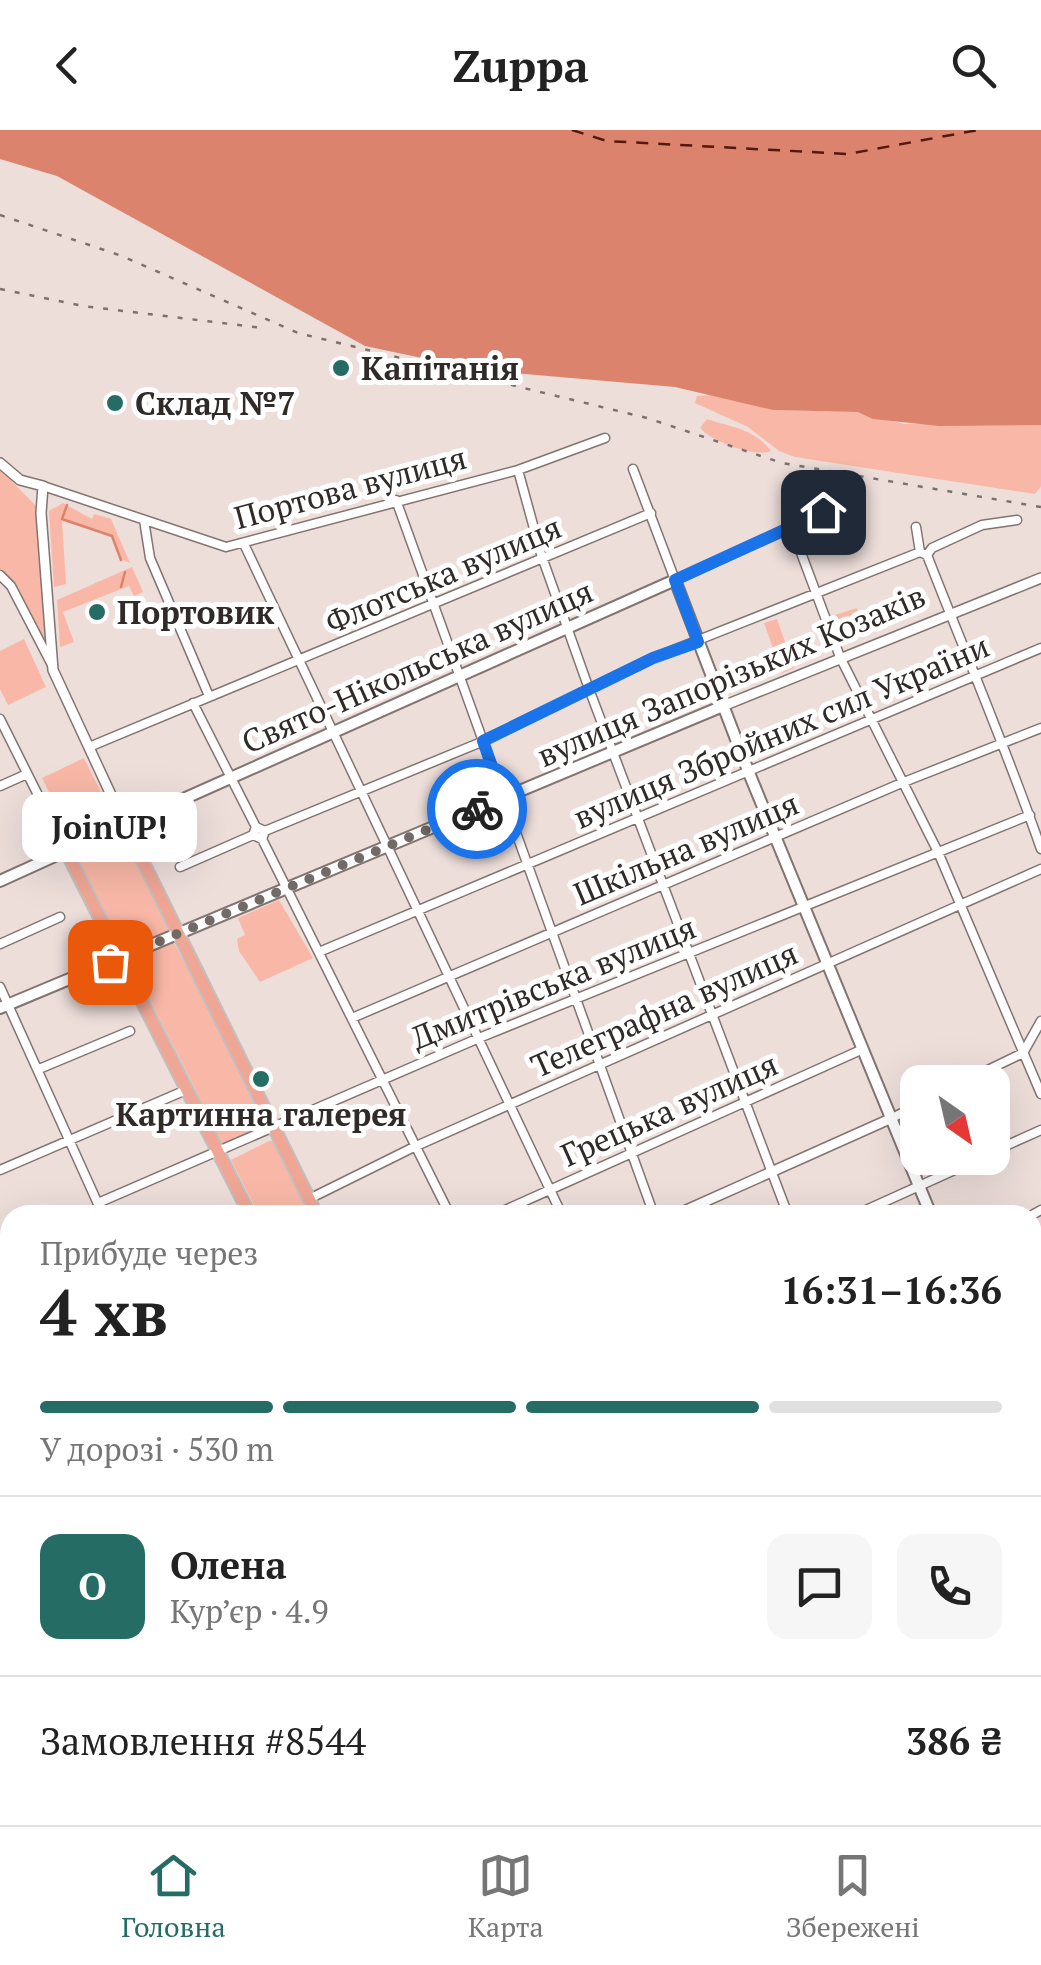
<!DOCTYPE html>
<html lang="uk">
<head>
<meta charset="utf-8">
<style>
	body { margin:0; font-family:"PT Serif",serif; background:#f6f6f6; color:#222; height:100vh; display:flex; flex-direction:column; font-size:38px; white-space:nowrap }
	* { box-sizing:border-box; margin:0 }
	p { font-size:32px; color:#767676 }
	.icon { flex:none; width:55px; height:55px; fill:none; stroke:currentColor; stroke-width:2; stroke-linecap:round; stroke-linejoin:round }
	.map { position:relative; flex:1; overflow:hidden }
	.details { position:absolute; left:0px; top:1075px; width:1042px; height:620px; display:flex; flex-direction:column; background:#fff; border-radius:30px 30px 0 0; box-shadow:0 10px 40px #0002 }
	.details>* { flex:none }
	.needle { width:65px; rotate:146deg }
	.fabs { position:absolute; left:900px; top:935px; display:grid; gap:20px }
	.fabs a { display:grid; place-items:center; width:110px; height:110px; border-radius:20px; background:#fff; box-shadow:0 10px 40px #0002; font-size:50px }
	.pin { position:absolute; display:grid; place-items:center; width:85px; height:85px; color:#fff; margin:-42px; border-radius:20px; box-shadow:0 5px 15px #0006 }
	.courier { position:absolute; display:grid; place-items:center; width:100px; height:100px; margin:-50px; border:8px solid #1a73e8; border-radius:50%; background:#fff; color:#222; box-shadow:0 2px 12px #0007 }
	.bubble { position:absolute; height:70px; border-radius:20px; background:#fff; box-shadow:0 10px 40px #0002; font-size:32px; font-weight:700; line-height:70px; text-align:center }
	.headline em { font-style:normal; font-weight:700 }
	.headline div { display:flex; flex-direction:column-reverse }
	.headline { display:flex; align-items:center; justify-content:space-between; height:170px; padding:0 40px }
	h1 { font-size:65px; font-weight:700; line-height:75px }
	.bar { display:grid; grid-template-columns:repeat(4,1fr); gap:15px 10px; align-content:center; height:120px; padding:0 40px }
	.bar i { height:12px; border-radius:8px; background:#e0e0e0 }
	.bar .active { background:#246c64 }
	.bar p { grid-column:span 4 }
	.line { display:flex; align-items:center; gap:25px; padding:0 40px; border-top:2px solid #e0e0e0 }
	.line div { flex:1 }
	.round { display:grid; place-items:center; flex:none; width:105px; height:105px; border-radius:20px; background:#f6f6f6 }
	header { display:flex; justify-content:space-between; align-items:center; height:130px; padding:0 40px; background:#fff; font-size:45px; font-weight:700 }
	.menu { display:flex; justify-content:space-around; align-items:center; height:140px; border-top:2px solid #e0e0e0; background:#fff; font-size:28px; color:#767676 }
	.menu a { display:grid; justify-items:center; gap:5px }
	.menu .active { color:#246c64 }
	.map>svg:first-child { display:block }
	.green { fill:#f9b8a7 }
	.water { fill:#dc836e }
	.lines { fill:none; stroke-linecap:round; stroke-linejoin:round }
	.stream { stroke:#dc836e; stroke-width:2.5 }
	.ferry { stroke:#521a0d; stroke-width:2.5; stroke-dasharray:12 10; stroke-linecap:butt }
	.minor-casing { stroke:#827471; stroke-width:11 }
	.tertiary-casing { stroke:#827471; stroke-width:12 }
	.secondary-casing { stroke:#827471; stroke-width:14 }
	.primary-casing { stroke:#c1bfbf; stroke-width:15 }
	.minor { stroke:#fff; stroke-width:8 }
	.tertiary { stroke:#fff; stroke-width:9 }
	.secondary { stroke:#fff; stroke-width:10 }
	.primary { stroke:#efa695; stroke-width:11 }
	.rail { stroke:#7b726f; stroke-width:2.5; stroke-dasharray:5 10; stroke-linecap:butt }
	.done { stroke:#726a67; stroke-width:10; stroke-dasharray:0 18 }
	.route { stroke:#1a73e8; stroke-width:12 }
	.poi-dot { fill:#246c64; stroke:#fff; stroke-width:4 }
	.labels { text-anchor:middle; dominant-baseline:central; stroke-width:10; stroke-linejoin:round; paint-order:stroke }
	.poi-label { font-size:32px; font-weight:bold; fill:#302b29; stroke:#fff; text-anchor:start }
	.street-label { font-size:32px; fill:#302b29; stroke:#fff }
</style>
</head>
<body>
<header><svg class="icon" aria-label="back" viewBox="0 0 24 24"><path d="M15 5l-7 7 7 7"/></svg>Zuppa<svg class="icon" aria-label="search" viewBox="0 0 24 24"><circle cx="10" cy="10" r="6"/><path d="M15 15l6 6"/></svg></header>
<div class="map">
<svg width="1041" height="1695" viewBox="0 0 1041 1695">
	<rect width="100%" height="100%" fill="#eddeda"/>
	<path class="green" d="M716,265l57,15 85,2 46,12 137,1v61l-6,8 -240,-37 -16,-6 -31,-24 -53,-24 2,-7z
		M707,289c22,8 47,9 64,32 -16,7 -60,-10 -71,-23z
		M0,339l37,38 9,135 -30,-58 -16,-14z
		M63,373l29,16 2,-5 17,5 19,44 -10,-4 -9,-23 -49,-15 4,63 -12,3 -5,-76z
		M132,437l11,25 -9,4 -5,-10 -66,26 11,30 -14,5 -3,-47z
		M857,478l2,6 9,-3 15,10 -12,10 -6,-11 -17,7 4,12 -5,3 -7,-5 -8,-21z
		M777,489l17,49 -12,5 -18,-50z
		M24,509l22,48 -38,18 -8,-16v-38z
		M84,628l26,52 -43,19 -25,-51z
		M122,702l48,98 -45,21 -50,-98z
		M279,770l34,58 -53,24 -21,-31 -2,-12 8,-4 -7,-17z
		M173,811l101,189 -58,18 -22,-61 -65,-128z
		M269,1011h5l38,74h-53l-28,-55z"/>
	<path class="water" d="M0,0h1041v295l-102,1 -66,-7 -15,-7 -85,-2 -98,-23 -196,-17 -114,-24 -308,-170 -57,-17z"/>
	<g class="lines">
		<path class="stream" d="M67,375l-5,14 50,17 9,24
			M121,457l4,-15"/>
		<path class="ferry" d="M572,0l35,11 241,13 130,-24"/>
		<defs>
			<path id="minor" d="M633,339l42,111 180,-81
				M518,340l23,84 48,135 199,526
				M43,356l183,61 292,-77 87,-32
				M396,370l258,715
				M144,390l6,38 59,138
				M791,396l49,131 98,195 103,242
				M916,397l4,25 7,3 5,-7 50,-23 35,-5
				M244,414l318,671
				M927,425c38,98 80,195 114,294
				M0,445l11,11 41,79
				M193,573l63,124 -3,8 9,4 3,-8 -9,-4
				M0,589l66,132
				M89,617l562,-234
				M0,656l27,-12
				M265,701l214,-88 174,-85 267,-106
				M262,709l188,376
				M180,737l73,-32
				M0,814l60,-27
				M319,822l722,-304
				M0,857l103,228
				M352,888l552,-236 137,-54
				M39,939l91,-38
				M963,952l60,-29 18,-32
				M892,988l26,-13
				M992,1022l49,-22
				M0,1040l186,-80
				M309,1069l105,-52 627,-278
				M98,1073l381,-165 551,-223
				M494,1085l369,-166
				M855,1085l126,-57
				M1032,1085l9,-5
				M0,1119l10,-4
				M0,1126l10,22
				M1032,1234l9,-4
				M0,1312l10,-5
				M0,1454l1,3
				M6,1468l4,9
				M1032,1485l9,-5
				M1032,1559l9,-5
				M1032,1644l9,-5
				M242,1685l4,10
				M372,1685l4,10
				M762,1685l6,10
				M1021,1685l4,10
				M103,1695l19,-10
				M272,1695l19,-10
				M439,1695l20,-10
				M603,1695l16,-8
				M936,1695l19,-10"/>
			<path id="tertiary" d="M0,333l20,17 23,6 -2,27 12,157 72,155
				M723,576l318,-128
				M675,1085l217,-97
				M1032,1153l9,-4
				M0,1208l10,-4
				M889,1685l4,10"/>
			<path id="secondary" d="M125,695l550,-245 74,193 182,442
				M0,751l66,-30
				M0,878l723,-302
				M1032,1318l9,-3
				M1032,1334l9,21
				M0,1394l10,-4
				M1032,1401l9,-4
				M0,1663l10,-5"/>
			<path id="primary" d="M250,1085l-184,-364 59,-26 192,390
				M555,1685l5,10
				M618,1685l5,10"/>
		</defs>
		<use href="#minor" class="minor-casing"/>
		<use href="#tertiary" class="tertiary-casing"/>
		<use href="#secondary" class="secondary-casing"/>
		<use href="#primary" class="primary-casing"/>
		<use href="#minor" class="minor"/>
		<use href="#tertiary" class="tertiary"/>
		<use href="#secondary" class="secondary"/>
		<use href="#primary" class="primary"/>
		<path class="rail" d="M0,85l122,41 176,77 349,85 135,45 259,44
			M0,159l83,17 180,22"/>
	</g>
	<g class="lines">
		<path class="done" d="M110,832l367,-153"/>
		<path class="route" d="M477,679l26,-11 -20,-57 170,-83 45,-16 -23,-62 148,-68"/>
	</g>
	<g class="poi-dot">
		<circle cx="341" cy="238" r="10"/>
		<circle cx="115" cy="273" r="10"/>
		<circle cx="97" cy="482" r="10"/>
		<circle cx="261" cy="949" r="10"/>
	</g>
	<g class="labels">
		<g class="poi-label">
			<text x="361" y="238">Капітанія</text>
			<text x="135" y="273">Склад №7</text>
			<text x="117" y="482">Портовик</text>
			<text x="261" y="984" text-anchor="middle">Картинна галерея</text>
		</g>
		<g class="street-label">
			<text transform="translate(350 357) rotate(-15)">Портова вулиця</text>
			<text transform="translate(443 444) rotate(-23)">Флотська вулиця</text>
			<text transform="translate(417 536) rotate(-24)">Свято-Нікольська вулиця</text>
			<text transform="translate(731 545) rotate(-23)">вулиця Запорізьких Козаків</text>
			<text transform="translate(781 601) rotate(-23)">вулиця Збройних сил України</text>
			<text transform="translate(686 718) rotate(-23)">Шкільна вулиця</text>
			<text transform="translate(553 852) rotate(-22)">Дмитрівська вулиця</text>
			<text transform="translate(664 879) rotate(-24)">Телеграфна вулиця</text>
			<text transform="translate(669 979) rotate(-24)">Грецька вулиця</text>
		</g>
	</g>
</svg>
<div class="fabs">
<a><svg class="needle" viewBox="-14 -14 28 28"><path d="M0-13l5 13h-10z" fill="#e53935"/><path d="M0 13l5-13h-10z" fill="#767676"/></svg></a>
</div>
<div class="pin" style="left:110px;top:832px;background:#ea580c"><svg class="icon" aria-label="bag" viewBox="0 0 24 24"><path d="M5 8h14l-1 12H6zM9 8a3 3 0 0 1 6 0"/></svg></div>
<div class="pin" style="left:823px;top:382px;background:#1f2937"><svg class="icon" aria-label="home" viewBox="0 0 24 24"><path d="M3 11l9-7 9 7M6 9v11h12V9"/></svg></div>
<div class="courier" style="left:477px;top:679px"><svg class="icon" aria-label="bike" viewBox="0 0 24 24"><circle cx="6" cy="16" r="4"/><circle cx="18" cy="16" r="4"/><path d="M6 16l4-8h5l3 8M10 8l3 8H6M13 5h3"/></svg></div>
<div class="bubble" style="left:22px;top:662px;width:175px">JoinUP!</div>
<section class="details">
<div class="headline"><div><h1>4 хв</h1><p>Прибуде через</p></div><em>16:31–16:36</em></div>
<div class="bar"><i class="active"></i><i class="active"></i><i class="active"></i><i></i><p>У дорозі · 530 m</p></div>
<div class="line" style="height:180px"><b class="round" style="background:#246c64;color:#fff">О</b><div><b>Олена</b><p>Кур’єр · 4.9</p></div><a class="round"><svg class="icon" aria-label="chat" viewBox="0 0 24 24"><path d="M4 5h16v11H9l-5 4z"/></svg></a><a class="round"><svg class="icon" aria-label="phone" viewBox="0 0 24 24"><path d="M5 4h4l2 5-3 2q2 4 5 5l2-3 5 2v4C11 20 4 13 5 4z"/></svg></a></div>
<div class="line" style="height:130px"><div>Замовлення #8544</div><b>386 ₴</b></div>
</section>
</div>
<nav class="menu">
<a class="active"><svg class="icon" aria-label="home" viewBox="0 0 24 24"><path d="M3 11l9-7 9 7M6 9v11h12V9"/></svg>Головна</a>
<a><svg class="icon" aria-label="map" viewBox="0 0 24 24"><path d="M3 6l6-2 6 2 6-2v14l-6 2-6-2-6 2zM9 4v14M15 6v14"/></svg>Карта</a>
<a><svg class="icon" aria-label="saved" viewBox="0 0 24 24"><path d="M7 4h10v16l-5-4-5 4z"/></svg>Збережені</a>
</nav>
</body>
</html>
